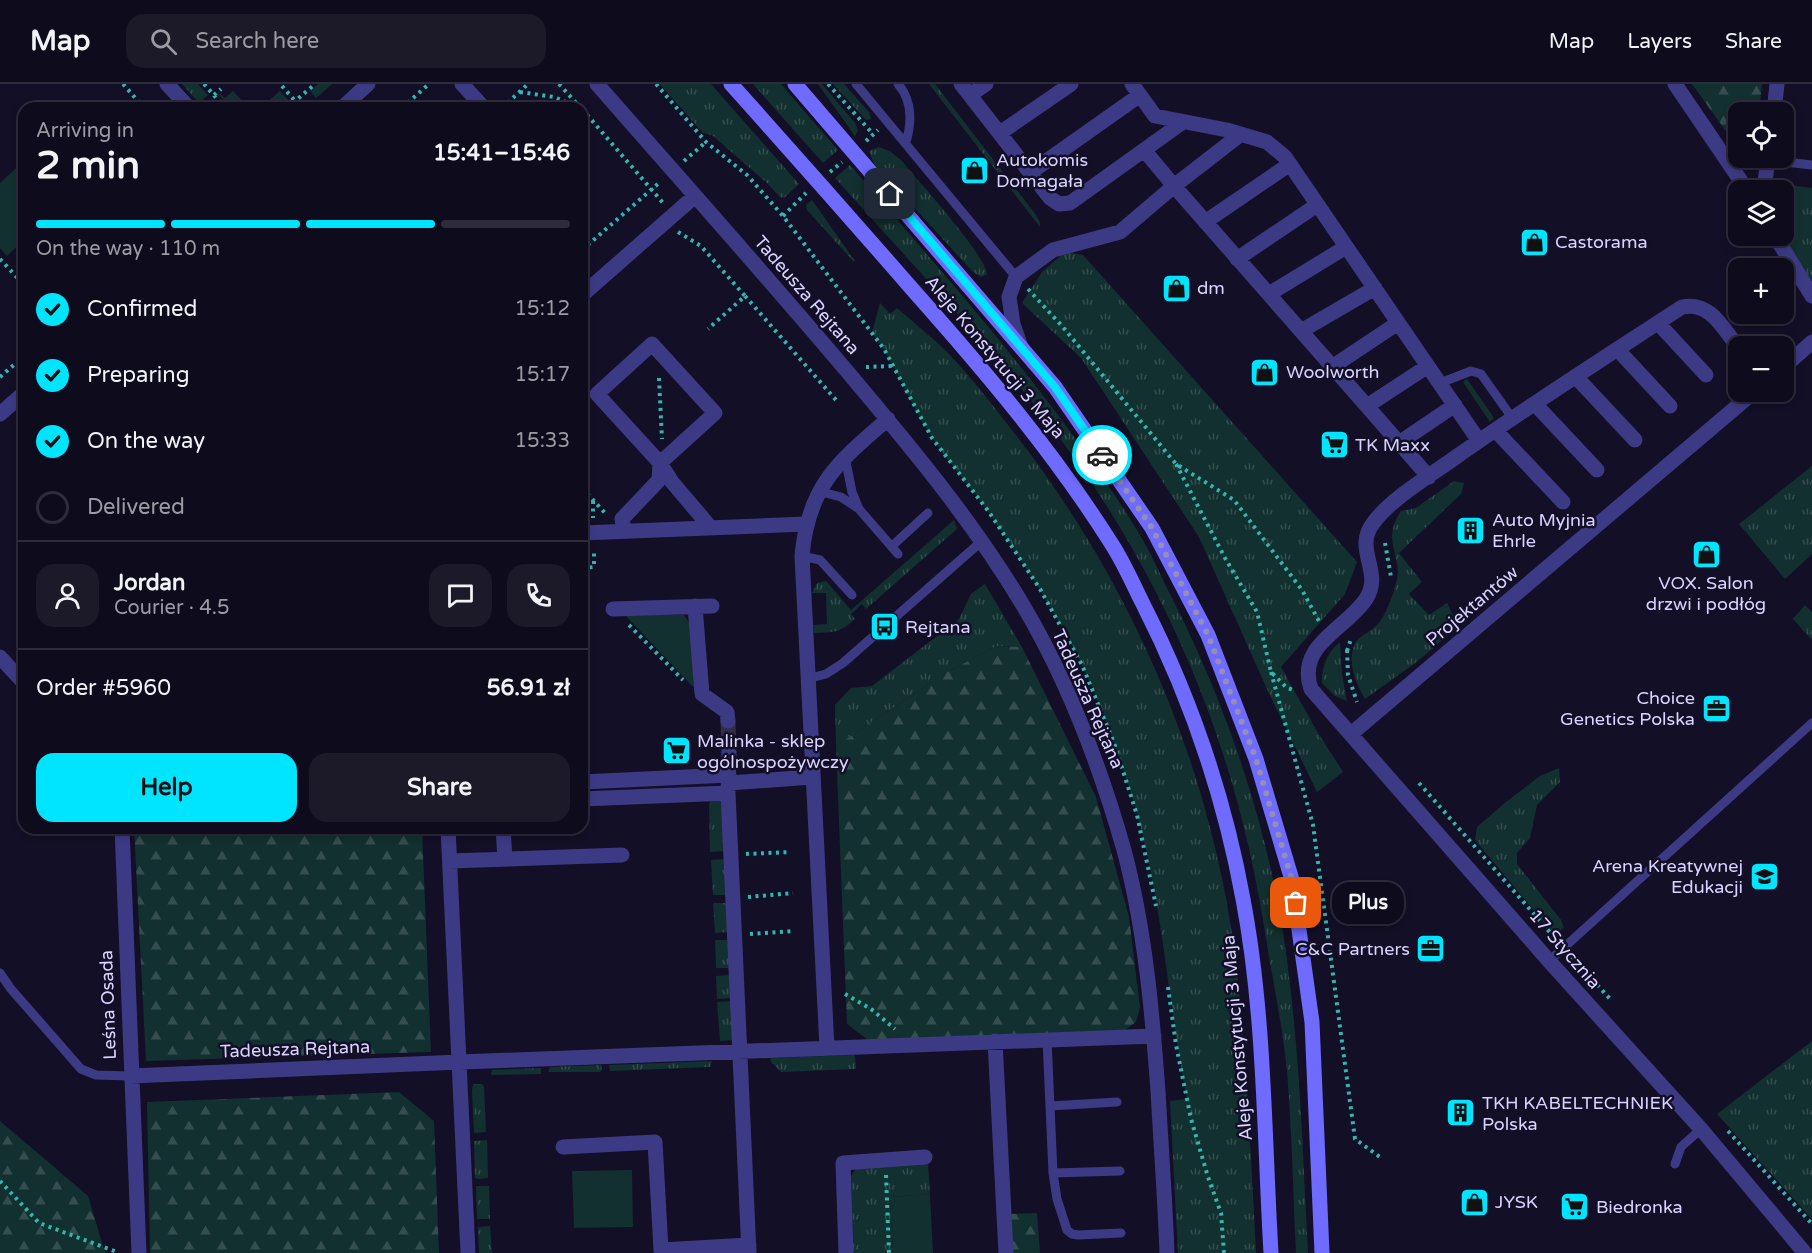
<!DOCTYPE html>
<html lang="en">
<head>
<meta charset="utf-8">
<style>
	body { margin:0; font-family:"Varela Round",sans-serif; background:#1c1929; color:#f1f3f6; height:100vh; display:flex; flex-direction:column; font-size:22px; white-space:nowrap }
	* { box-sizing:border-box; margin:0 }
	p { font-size:20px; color:#9b9ba3 }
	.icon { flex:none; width:33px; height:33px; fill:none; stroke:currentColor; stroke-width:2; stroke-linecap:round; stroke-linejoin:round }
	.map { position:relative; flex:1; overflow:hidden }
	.side { position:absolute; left:18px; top:18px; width:570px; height:732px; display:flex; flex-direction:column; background:#0e0b1c; border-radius:18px; box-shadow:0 3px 9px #0003,0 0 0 2px #2e2b3b }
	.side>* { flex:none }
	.buttons { position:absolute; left:1728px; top:18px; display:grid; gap:12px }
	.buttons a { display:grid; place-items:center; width:66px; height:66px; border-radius:12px; background:#0e0b1c; box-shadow:0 3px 9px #0003,0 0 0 2px #2e2b3b; font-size:30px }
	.pin { position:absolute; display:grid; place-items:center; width:51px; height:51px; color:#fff; margin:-26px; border-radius:12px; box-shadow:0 3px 9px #0006 }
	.courier { position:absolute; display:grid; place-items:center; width:60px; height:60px; margin:-30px; border:4px solid #00e5ff; border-radius:50%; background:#fff; color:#222; box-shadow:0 2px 8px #0007 }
	.bubble { position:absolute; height:42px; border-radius:18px; background:#0e0b1c; box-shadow:0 3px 9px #0003,0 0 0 2px #2e2b3b; font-size:20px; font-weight:700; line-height:42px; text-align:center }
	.headline em { font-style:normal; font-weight:700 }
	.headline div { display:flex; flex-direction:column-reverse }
	.headline { display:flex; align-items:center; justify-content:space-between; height:102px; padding:0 18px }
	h1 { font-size:39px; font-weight:700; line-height:45px }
	.bar { display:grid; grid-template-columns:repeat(4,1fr); gap:9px 6px; align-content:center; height:72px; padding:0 18px }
	.bar i { height:8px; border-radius:4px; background:#2e2b3b }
	.bar .on { background:#00e5ff }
	.bar p { grid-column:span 4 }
	.line { display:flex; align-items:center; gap:15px; padding:0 18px; border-top:2px solid #2e2b3b }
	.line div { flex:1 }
	.round { display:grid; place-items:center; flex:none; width:63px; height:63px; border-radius:18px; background:#1c1929 }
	ol { padding:0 18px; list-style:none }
	li { display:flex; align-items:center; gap:18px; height:66px }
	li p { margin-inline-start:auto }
	li .icon { padding:6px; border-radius:50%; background:#00e5ff; color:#111; stroke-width:4 }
	li:last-child { color:#9b9ba3 }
	li i { width:33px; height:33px; border:3px solid #2e2b3b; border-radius:50% }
	.cta { display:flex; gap:12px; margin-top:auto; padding:12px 18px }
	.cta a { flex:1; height:69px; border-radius:18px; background:#00e5ff; color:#111; font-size:24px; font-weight:700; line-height:69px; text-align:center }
	.cta a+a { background:#1c1929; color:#f1f3f6 }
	header { display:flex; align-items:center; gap:36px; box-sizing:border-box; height:84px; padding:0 30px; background:#0e0b1c; border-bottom:2px solid #2e2b3b }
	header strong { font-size:28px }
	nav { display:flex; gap:33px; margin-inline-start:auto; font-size:21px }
	.search { width:420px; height:54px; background:#1c1929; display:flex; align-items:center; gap:15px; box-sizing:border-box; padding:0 21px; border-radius:18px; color:#9b9ba3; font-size:22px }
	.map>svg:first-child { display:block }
	.grass { fill:url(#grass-tufts) }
	.forest { fill:url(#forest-firs) }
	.park { fill:#12302f }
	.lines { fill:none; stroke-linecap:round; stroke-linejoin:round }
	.street-tunnel { stroke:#312d47; stroke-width:15; stroke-dasharray:15 8; stroke-linecap:butt }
	.path { stroke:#2fb8b0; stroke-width:4; stroke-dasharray:3 4.5; stroke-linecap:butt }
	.lane { stroke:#3d3a85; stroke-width:9 }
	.street { stroke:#3d3a85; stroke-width:15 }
	.secondary { stroke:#6f6bff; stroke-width:15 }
	.done { stroke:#948fb3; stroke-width:6; stroke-dasharray:0 10.8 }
	.route { stroke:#00e5ff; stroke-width:8 }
	.labels { text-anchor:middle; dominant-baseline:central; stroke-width:5; stroke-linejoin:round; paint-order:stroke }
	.poi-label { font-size:18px; fill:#d9d4ff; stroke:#130f26; text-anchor:start }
	.street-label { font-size:18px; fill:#d9d4ff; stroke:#130f26 }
</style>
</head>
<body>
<header>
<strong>Map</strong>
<div class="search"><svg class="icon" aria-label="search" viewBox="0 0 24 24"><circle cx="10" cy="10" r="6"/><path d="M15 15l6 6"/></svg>Search here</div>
<nav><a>Map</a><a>Layers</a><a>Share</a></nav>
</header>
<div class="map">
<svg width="1812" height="1169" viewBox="0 0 1812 1169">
	<defs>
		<pattern id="grass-tufts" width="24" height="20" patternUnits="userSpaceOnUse" patternTransform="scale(1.5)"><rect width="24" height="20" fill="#12302f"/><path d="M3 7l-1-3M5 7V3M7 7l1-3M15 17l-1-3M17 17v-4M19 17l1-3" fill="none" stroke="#344d4e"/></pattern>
		<pattern id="forest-firs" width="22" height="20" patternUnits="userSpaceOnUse" patternTransform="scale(1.5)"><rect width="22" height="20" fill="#12302f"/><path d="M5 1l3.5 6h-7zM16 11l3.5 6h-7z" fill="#344d4e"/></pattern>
	</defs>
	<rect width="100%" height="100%" fill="#130f26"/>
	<path class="grass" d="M182,0h16l10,11 -9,8z
		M318,0h14l-16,14 -6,-7z
		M660,0h51l88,100 -15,14 -4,-1 -13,-14 -55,-48 -9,-2z
		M753,0h28l57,66 -15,13z
		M818,0h4l33,39 3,7 -3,6z
		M833,0h11l25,28 2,7 -5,1z
		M929,0h6l101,131 4,7v5z
		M233,7l14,15 -3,2h-14l-11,-13 1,-1 5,4z
		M280,7l9,10 -8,7h-21z
		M879,63l12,5 11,9c17,21 82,92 85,113l-6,3 -8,-5 -99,-108 -5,-13z
		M850,81c101,118 205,232 287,365 15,24 26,51 39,76 55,110 95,231 111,354 13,97 16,195 21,293h-12c-3,-60 -4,-121 -9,-182 -4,-40 -12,-80 -19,-120 -6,-39 -13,-79 -23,-119 -31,-129 -87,-254 -163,-363 -72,-103 -163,-197 -247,-291z
		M1765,98l47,6v108l-28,-60v-46h-20z
		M812,116l43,61 -1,1 -47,-52 -1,-5z
		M1065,168l18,3 274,307 -12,32 -64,73 37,66 25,39 -26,20 -50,-103 -68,-152 -118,-179 -59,-55 20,-31z
		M880,219l10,11 7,-6c17,15 35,29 51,45 24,25 46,54 67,81 107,137 180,298 212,469 10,57 15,114 19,172 4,59 7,119 10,178h-78l-8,-152 17,-2c-19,-95 -24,-193 -50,-286 -15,-50 -33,-101 -55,-148 -26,-53 -59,-102 -92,-151 -18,-26 -40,-49 -57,-75 -23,-34 -36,-74 -61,-106z
		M1467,295l27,39 -4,4 -27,-40z
		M1812,382v88l-27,25 -46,-55z
		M1454,397l10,2 -3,11 -62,59 23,29 -13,12 20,21 18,-12 6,13 -5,19 -30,26 -53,38c-7,-12 -15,-29 -13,-44 2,-20 13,-18 25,-30 9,-10 16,-30 19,-42 8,-27 -16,-41 5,-72l15,-3z
		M954,436l3,9 -91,80 -4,-5 -11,10 4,5c-15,14 -21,13 -41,14l-1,-8 14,-1 -1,-31h-14l5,-10 9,-2 25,29z
		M985,500l37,63 -25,-1 -52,27 -109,73 -1,-41 16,-17 21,-2 87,-67 12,-25z
		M1805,521l7,7v28l-19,-21z
		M1340,558l2,32 5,27 -12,-5 -13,-13c0,-17 4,-29 18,-41z
		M1559,684l1,14 -23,23 -7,33 -13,15v11l44,56 3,8 -10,6 -79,-94 2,-13 29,-25 34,-26z
		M711,716h9l3,4 2,47 -15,1 -1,-48z
		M725,775l2,36h-14l-2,-35z
		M713,819h14l2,29 -14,1z
		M715,856h14l2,28h-15z
		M730,891l2,23 -15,1 -1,-23z
		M731,917l3,39 -14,1 -3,-39z
		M1812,957v178l-95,-105z
		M855,971l1,14 -75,3 -10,-10 -1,-4z
		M712,977l-2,6 -100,4 -1,-6z
		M601,981l1,5 -2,2h-52l2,-5z
		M541,984v6l-50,1 1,-5z
		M473,1000h9l2,2 2,46 -12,1 -2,-42z
		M487,1056l1,38 -11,1 -2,-2 -1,-36z
		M928,1078l2,32 -40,3 3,56h-40l-2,-77 4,-6 8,-3z
		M476,1102h13l1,33h-13z
		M490,1142l2,27h-13l-1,-26z"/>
	<path class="forest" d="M1692,0h70l-3,28h-21v32h-3z
		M997,562l25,1 74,150 33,120 11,91 -4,14 -11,8 -257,10 -21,-16 -11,-278 109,-73z
		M134,744h288l9,224 -285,9z
		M399,1008l35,29 5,132h-289l-3,-151z
		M0,1037l88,75 17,57h-105z
		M1037,1129l3,40h-30l-2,-39z"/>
	<path class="park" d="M24,77v79l-17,16 -7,-8v-65z
		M625,531h59l6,9 4,64z
		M632,1086l1,57 -59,1 -2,-57z
		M930,1110l3,59h-40l-3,-56z"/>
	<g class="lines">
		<path class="street-tunnel" d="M728,637l1,32"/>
		<path class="path" d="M123,0l21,24
			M204,0l21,24
			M559,0l20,22
			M656,0l50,58 41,33 36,41 101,133 48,89 57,74 51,77 42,76 32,78 23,72 19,91
			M828,0l45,50
			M282,2l13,15
			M520,8l34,5 26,11
			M214,11l7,-6
			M287,24l28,-24
			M402,24l27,-24
			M502,24l26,-24
			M582,25l82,95
			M866,57l12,-11
			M684,77l22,-19
			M830,88l12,-10
			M783,132l23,-23
			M678,148l23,14 44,50 -37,33
			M582,166l78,-68
			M0,175l24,26
			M1028,205l34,37 114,138 58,36 68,90 18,33
			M745,212l91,104
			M866,283l27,-1
			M0,293l24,-21
			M659,294l3,61
			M1176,380l49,94 32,54 14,60 16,16 7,2
			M582,404l24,26
			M593,417v17
			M1385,459l6,34
			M582,484l12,-1v-18
			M629,541l54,55
			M1347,566l1,25 9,27
			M1347,567l4,-12
			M1271,588l42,153 42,314 25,18
			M1419,699l136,155
			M746,770l44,-2
			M748,813l45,-4
			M750,850l44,-3
			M1572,873l39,43
			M1168,903l8,58 15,74 17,58 13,36 3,40
			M845,910l26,15 24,20
			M1728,1047l84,93
			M886,1091l3,78
			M0,1097l39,42 78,29"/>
		<path class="lane" d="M856,0l160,193
			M898,0c14,16 14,38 8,58
			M1768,76l44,5
			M1440,299l31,-12 10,3 32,45
			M845,373l7,35 7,17
			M818,407l23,6 18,12 39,45
			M892,462l36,-33
			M802,472l18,4 32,35
			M807,595l19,-5 17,-11 139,-122
			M1549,877l263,-238
			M0,889l11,16 70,80 15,6 34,1
			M1047,956l6,133 4,26 10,31 5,4 6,1 43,-2
			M1050,1022l67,-4
			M1675,1080l6,-17 20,-18
			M1053,1089l67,-2"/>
		<path class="street" d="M167,0l22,24
			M462,0l22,24
			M597,0c83,95 167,189 249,286 64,76 127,151 178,237 45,76 76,159 100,243 21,79 28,160 34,241 3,54 7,108 9,162
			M961,0l89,114 9,6 11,-1 113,-81
			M1132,0l23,32 72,14 40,12 18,15 194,284
			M1675,0l72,106
			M970,11l16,-11
			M342,24l26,-24
			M1774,28l3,-28
			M1000,49l71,-49
			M1144,66l30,36 255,291
			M1031,88l109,-77
			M1764,106l4,-32
			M1205,138l85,-58
			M1775,152l37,60
			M1237,175l80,-54
			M1269,210l77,-47
			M582,211l113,-99
			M1658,239l48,52
			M1301,247l74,-43
			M1020,260l-7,-20 -4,-27 7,-20 37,-27 67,-18 54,-46 67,-52
			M1738,263c-15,-19 -28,-46 -56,-40 -75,49 -152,98 -226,150 -26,19 -63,40 -82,65 -22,27 10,49 -8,77 -21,31 -70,46 -55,90l238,272 152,168 104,124
			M1617,265l53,57
			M1332,283l66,-44
			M1784,283l28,-25
			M1576,293l59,63
			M1535,320l62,66
			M1367,322l61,-40
			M0,330l24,-21
			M1495,346l68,72
			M1399,359l56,-38
			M624,447l-2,-12 37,-39 1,-17 55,-50 -63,-69 -55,50 63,69 12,19 39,46
			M582,449l224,-9
			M695,522l7,88 25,18 1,9
			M613,525l99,-3
			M0,573l24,26
			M1351,650l403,-342
			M729,669l-1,40 21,460
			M582,698l147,-7
			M729,699l83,-6
			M582,715l146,-6
			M122,744l17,425
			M448,744l20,425
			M503,744l2,31
			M450,777l172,-6
			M995,957l11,212
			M827,964l-25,-492c6,-70 36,-94 86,-137
			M130,992l330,-14 694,-26
			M563,1063l92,-5 6,108 88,-5
			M846,1169l-3,-90 82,-6"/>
		<path class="secondary" d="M731,0c61,68 122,137 182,206 71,80 140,161 198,253 12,18 21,39 31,59 48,94 82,193 101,297 22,116 21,236 28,354
			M795,0l260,303 97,141 56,107 48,124 36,121 20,142 10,231"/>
	</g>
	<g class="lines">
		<path class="done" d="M1102,371l50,73 56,107 48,124 36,121 4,23"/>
		<path class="route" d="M890,110l165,193 47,68"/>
	</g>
	<defs>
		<symbol id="shop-square" viewBox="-11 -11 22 22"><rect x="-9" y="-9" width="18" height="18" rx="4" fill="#00e5ff" stroke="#130f26"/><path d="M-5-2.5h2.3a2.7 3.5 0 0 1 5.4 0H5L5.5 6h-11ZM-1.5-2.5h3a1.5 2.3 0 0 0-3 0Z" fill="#111"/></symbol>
		<symbol id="supermarket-square" viewBox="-11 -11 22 22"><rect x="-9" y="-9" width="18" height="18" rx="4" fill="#00e5ff" stroke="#130f26"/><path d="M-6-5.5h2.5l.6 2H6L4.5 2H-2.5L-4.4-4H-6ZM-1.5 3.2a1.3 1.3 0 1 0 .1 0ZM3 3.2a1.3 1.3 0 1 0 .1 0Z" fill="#111"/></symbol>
		<symbol id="building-square" viewBox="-11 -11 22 22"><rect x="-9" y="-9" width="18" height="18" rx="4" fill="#00e5ff" stroke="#130f26"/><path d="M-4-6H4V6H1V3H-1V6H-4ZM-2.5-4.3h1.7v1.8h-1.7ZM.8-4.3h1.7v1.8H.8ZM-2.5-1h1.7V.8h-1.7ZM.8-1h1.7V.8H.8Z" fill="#111"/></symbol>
		<symbol id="bus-square" viewBox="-11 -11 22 22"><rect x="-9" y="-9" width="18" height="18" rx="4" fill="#00e5ff" stroke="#130f26"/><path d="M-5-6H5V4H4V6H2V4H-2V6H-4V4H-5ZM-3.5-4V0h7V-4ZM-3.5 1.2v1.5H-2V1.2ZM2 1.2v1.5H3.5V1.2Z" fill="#111"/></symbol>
		<symbol id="office-square" viewBox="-11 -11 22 22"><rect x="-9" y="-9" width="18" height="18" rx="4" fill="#00e5ff" stroke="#130f26"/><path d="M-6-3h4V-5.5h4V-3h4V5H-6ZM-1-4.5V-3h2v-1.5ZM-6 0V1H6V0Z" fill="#111"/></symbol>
		<symbol id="university-square" viewBox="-11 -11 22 22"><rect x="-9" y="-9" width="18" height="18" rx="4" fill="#00e5ff" stroke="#130f26"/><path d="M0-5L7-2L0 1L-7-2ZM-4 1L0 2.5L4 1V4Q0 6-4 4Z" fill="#111"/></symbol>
	</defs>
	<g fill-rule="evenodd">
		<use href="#shop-square" x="958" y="70" width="33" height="33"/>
		<use href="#shop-square" x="1518" y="142" width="33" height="33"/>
		<use href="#shop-square" x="1160" y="188" width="33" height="33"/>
		<use href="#shop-square" x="1248" y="272" width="33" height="33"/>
		<use href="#supermarket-square" x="1318" y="344" width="33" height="33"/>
		<use href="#building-square" x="1454" y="430" width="33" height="33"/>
		<use href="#shop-square" x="1690" y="454" width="33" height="33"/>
		<use href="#bus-square" x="868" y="526" width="33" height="33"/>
		<use href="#office-square" x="1700" y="608" width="33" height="33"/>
		<use href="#supermarket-square" x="660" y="650" width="33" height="33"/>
		<use href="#university-square" x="1748" y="776" width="33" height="33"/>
		<use href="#office-square" x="1414" y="848" width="33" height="33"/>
		<use href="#building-square" x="1444" y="1012" width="33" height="33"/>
		<use href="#shop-square" x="1458" y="1102" width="33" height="33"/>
		<use href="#supermarket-square" x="1558" y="1106" width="33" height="33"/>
	</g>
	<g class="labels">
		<g class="poi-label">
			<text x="996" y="76">Autokomis<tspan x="996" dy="21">Domagała</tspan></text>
			<text x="1555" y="158">Castorama</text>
			<text x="1197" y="204">dm</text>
			<text x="1286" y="288">Woolworth</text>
			<text x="1355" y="361">TK Maxx</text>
			<text x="1492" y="436">Auto Myjnia<tspan x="1492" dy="21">Ehrle</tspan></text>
			<text x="1706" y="499" text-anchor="middle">VOX. Salon<tspan x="1706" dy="21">drzwi i podłóg</tspan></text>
			<text x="905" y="543">Rejtana</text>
			<text x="1695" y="614" text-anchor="end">Choice<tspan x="1695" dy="21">Genetics Polska</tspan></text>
			<text x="697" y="657">Malinka - sklep<tspan x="697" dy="21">ogólnospożywczy</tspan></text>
			<text x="1743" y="782" text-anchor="end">Arena Kreatywnej<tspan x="1743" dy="21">Edukacji</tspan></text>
			<text x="1410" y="865" text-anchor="end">C&amp;C Partners</text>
			<text x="1482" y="1019">TKH KABELTECHNIEK<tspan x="1482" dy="21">Polska</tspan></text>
			<text x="1495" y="1118">JYSK</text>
			<text x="1596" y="1123">Biedronka</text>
		</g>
		<g class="street-label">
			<text transform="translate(807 211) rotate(49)">Tadeusza Rejtana</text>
			<text transform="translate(995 273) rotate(50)">Aleje Konstytucji 3 Maja</text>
			<text transform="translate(1472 522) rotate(-40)">Projektantów</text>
			<text transform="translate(1088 615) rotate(66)">Tadeusza Rejtana</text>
			<text transform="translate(1565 865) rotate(49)">17 Stycznia</text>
			<text transform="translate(108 921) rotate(-92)">Leśna Osada</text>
			<text transform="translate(1237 954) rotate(-95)">Aleje Konstytucji 3 Maja</text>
			<text transform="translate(295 965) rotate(-2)">Tadeusza Rejtana</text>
		</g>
	</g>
</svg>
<div class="buttons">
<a><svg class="icon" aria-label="locate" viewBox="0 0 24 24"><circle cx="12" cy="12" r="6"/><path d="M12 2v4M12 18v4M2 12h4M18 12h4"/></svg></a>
<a><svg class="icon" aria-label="layers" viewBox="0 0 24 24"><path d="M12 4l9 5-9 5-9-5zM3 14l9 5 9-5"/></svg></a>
<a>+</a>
<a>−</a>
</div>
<div class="pin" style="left:1296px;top:819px;background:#ea580c"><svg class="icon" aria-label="bag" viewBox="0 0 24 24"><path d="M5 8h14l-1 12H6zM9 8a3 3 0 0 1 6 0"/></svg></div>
<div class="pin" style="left:890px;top:110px;background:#1f2937"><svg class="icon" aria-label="home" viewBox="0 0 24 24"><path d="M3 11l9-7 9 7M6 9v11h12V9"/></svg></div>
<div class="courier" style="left:1102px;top:371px"><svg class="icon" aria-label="car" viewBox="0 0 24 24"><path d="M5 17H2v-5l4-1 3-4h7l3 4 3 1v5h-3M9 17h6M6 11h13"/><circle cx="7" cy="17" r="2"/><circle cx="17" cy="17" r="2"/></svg></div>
<div class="bubble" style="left:1332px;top:798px;width:72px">Plus</div>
<section class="side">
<div class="headline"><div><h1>2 min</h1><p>Arriving in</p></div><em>15:41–15:46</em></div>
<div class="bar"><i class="on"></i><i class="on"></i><i class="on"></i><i></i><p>On the way · 110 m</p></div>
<ol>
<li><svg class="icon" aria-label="check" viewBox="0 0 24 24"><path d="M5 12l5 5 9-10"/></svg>Confirmed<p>15:12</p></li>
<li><svg class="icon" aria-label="check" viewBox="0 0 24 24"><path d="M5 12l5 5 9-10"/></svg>Preparing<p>15:17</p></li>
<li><svg class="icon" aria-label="check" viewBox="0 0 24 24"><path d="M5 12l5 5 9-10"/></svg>On the way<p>15:33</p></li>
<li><i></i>Delivered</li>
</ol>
<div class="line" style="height:108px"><a class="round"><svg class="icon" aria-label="person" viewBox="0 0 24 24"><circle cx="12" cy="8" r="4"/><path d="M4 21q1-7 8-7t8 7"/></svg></a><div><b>Jordan</b><p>Courier · 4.5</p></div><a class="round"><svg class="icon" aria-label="chat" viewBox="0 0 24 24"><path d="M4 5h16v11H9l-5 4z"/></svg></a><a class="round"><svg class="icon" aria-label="phone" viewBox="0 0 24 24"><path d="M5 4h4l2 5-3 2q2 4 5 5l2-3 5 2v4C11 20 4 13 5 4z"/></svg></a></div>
<div class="line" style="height:78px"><div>Order #5960</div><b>56.91 zł</b></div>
<div class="cta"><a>Help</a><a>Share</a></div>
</section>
</div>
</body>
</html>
